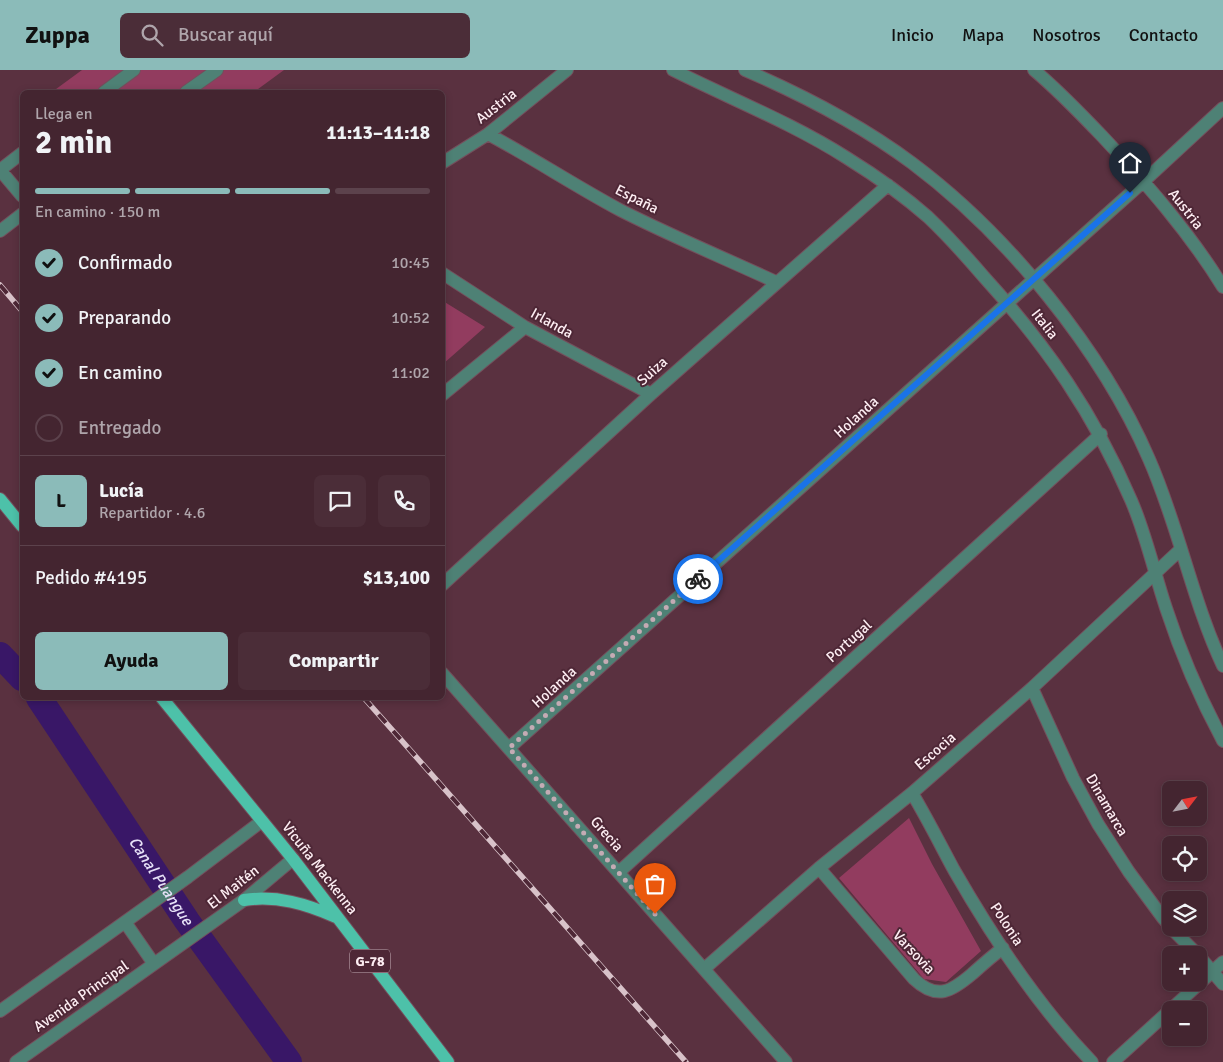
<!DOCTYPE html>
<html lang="es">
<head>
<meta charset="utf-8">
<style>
	body { margin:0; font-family:Signika,sans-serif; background:#4b2d38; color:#f1f3f6; height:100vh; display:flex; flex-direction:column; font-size:19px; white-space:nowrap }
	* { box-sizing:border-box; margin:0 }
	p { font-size:16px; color:#afa5ab }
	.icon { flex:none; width:28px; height:28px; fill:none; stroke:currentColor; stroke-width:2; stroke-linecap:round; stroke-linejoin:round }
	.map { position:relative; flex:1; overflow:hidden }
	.panel { position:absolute; left:20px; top:20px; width:425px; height:610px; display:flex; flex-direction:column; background:#442530; border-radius:8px; box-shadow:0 2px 8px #0003,0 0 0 1px #5c424c }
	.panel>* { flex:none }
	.needle { width:32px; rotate:58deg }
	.fabs { position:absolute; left:1162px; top:711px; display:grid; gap:10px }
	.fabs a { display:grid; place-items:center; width:45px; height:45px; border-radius:8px; background:#442530; box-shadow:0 2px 8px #0003,0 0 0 1px #5c424c; font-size:25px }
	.pin { position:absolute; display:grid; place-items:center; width:42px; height:42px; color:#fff; margin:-51px -21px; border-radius:50% 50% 50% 0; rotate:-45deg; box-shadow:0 0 5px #0007 }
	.pin .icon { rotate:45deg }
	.courier { position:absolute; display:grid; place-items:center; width:50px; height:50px; margin:-25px; border:4px solid #1a73e8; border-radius:50%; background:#fff; color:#222; box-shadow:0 1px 6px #0007 }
	.head em { font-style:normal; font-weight:800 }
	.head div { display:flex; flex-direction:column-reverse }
	.head { display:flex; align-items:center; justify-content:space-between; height:85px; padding:0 15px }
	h1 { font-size:32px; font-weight:800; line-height:38px }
	.bar { display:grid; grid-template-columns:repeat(4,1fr); gap:8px 5px; align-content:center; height:60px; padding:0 15px }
	.bar i { height:6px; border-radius:4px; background:#5c424c }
	.bar .on { background:#8bbbb9 }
	.bar p { grid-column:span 4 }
	.line { display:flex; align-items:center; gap:12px; padding:0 15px; border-top:1px solid #5c424c }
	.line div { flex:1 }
	.round { display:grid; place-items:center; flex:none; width:52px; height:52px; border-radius:8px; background:#4b2d38 }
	ol { padding:0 15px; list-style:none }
	li { display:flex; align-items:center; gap:15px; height:55px }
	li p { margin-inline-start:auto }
	li .icon { padding:5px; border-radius:50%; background:#8bbbb9; color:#111; stroke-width:4 }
	li:last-child { color:#afa5ab }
	li i { width:28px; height:28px; border:2px solid #5c424c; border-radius:50% }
	.action { display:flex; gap:10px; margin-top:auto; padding:10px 15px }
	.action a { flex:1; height:58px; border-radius:8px; background:#8bbbb9; color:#111; font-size:20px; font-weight:800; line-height:58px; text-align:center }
	.action a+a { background:#4b2d38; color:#f1f3f6 }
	header { display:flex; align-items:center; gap:30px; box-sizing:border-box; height:70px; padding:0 25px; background:#8bbbb9; color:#111 }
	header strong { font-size:24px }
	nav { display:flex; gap:28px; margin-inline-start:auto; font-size:18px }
	.search { width:350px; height:45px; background:#4b2d38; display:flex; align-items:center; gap:12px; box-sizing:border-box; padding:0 18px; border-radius:8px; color:#afa5ab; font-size:19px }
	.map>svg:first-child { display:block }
	.green { fill:#923c5f }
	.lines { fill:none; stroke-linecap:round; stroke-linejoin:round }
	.canal { stroke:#391767; stroke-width:26 }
	.minor-casing { stroke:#744f5c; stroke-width:14 }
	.major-casing { stroke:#744f5c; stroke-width:14 }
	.minor { stroke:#4e8175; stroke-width:12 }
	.major { stroke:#4dc1a9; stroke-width:12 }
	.rail-casing { stroke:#d8c2c9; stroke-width:5.5 }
	.rail { stroke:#4e2736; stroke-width:4; stroke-dasharray:11; stroke-linecap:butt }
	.done { stroke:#c4abb4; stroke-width:5; stroke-dasharray:0 9 }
	.route { stroke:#1a73e8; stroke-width:6 }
	.labels { text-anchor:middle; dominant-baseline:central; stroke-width:4; stroke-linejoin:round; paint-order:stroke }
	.shield { fill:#4e2736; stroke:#c8b2ba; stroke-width:1 }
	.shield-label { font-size:14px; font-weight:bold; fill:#fdedf2 }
	.street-label { font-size:15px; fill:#fdedf2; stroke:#4e2736 }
	.water-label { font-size:16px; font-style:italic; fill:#e6e0f7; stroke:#4e2736 }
</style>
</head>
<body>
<header>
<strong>Zuppa</strong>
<div class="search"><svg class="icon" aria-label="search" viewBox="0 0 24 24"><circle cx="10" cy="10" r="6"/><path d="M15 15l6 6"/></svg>Buscar aquí</div>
<nav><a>Inicio</a><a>Mapa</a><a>Nosotros</a><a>Contacto</a></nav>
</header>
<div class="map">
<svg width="1223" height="992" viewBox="0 0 1223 992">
	<rect width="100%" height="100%" fill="#5a3140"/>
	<path class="green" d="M82,0h202l-30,22h-202z
		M443,231l42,26 -42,37h-1z
		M909,748l23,46 49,87 -35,31 -22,-3 -85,-101z"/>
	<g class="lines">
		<g class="canal">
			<path d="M0,585l22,23"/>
			<path id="s1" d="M39,628l148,223 102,141"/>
		</g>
		<defs>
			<path id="minor" d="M673,0c58,29 119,53 174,88 29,18 56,37 81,59 20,19 38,39 56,60 62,68 110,137 147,223 15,34 23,72 35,108 15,46 34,90 57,133
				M745,0c58,25 116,55 167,93 95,71 190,187 237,296 30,68 43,141 74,207
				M1034,0c24,20 46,43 68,66 44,47 87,96 121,151
				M104,22l30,-22
				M186,22l31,-22
				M488,64c45,24 87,52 132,76 51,26 104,48 156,72
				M442,93l46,-29 79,-64
				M0,100l22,26
				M0,100l22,-17
				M0,161l22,-17
				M442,203l83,54 126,67
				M442,325l83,-68
				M442,515l209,-191 237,-209
				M442,603l344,389
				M1032,618l41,90 25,46 31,48 34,46 8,9
				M509,678l635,-567 79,-73
				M912,723c15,25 28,51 42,77 39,68 84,136 138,192
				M819,798l95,111c23,22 38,12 58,-5 10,-9 20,-18 31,-26
				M619,802l482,-438
				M125,852l29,42
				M1171,858l27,27
				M1199,886l24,28
				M704,899l115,-101 93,-75 120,-105 149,-139
				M0,941l188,-134 74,-56
				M16,992l228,-162 49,-41
				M1113,992l110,-100"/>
			<path id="major" d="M0,429l22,27
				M162,628l131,161 155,203
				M244,830c33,-5 62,4 92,17"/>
		</defs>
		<use href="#minor" class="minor-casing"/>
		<use href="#major" class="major-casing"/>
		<use href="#minor" class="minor"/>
		<use href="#major" class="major"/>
		<defs>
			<path id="rail" d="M0,215l22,26
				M364,628l322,364"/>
		</defs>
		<use href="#rail" class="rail-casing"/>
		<use href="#rail" class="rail"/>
	</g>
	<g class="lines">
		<path class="done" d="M655,844l-146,-166 189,-169"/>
		<path class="route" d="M698,509l432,-386"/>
	</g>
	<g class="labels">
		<rect class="shield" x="350" y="879.5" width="40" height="23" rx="4"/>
		<g class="shield-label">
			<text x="370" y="891">G-78</text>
		</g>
		<g class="street-label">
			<text transform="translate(496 36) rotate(-38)">Austria</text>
			<text transform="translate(637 129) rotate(27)">España</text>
			<text transform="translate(1186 139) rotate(52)">Austria</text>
			<text transform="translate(552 253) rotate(29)">Irlanda</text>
			<text transform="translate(1045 254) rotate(52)">Italia</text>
			<text transform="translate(652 301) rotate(-42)">Suiza</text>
			<text transform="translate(856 347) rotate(-42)">Holanda</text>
			<text transform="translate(849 571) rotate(-42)">Portugal</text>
			<text transform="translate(554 617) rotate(-42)">Holanda</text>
			<text transform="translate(935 681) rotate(-41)">Escocia</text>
			<text transform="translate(1107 735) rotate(60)">Dinamarca</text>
			<text transform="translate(607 764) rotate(49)">Grecia</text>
			<text transform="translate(320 798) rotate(52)">Vicuña Mackenna</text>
			<text transform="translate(233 817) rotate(-38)">El Maitén</text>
			<text transform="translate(1007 854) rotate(57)">Polonia</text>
			<text transform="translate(914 882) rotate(47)">Varsovia</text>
			<text transform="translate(81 926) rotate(-35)">Avenida Principal</text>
		</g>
		<g class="water-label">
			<text stroke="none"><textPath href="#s1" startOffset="220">Canal Puangue</textPath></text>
		</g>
	</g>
</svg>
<div class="fabs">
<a><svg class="needle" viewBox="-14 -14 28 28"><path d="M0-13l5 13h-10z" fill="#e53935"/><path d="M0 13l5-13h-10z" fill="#afa5ab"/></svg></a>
<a><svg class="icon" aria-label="locate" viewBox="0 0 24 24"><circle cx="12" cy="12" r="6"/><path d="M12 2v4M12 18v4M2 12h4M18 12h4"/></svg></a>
<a><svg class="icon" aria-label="layers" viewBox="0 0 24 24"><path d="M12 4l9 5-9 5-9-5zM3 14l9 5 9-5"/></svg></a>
<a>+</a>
<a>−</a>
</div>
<div class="pin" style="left:655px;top:844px;background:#ea580c"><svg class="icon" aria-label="bag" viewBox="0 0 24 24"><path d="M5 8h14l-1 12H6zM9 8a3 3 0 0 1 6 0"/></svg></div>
<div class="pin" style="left:1130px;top:123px;background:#1f2937"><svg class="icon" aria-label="home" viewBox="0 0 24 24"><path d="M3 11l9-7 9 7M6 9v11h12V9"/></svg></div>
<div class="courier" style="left:698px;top:509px"><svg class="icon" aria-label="bike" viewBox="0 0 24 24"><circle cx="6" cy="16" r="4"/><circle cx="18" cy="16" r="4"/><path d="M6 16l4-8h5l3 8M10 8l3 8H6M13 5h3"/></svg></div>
<section class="panel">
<div class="head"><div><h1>2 min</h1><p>Llega en</p></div><em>11:13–11:18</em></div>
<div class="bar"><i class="on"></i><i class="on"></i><i class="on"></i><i></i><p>En camino · 150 m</p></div>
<ol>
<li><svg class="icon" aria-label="check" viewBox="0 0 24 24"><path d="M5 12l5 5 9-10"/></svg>Confirmado<p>10:45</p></li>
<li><svg class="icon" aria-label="check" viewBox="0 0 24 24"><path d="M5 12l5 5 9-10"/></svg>Preparando<p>10:52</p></li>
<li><svg class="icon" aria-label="check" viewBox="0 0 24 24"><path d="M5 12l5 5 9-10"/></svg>En camino<p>11:02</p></li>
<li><i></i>Entregado</li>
</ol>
<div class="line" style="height:90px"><b class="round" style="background:#8bbbb9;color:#111">L</b><div><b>Lucía</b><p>Repartidor · 4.6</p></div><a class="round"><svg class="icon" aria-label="chat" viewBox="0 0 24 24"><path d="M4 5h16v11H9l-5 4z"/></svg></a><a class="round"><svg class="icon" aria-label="phone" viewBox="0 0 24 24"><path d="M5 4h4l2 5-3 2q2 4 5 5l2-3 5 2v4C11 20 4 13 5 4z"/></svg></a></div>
<div class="line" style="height:65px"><div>Pedido #4195</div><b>$13,100</b></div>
<div class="action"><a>Ayuda</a><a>Compartir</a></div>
</section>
</div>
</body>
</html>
